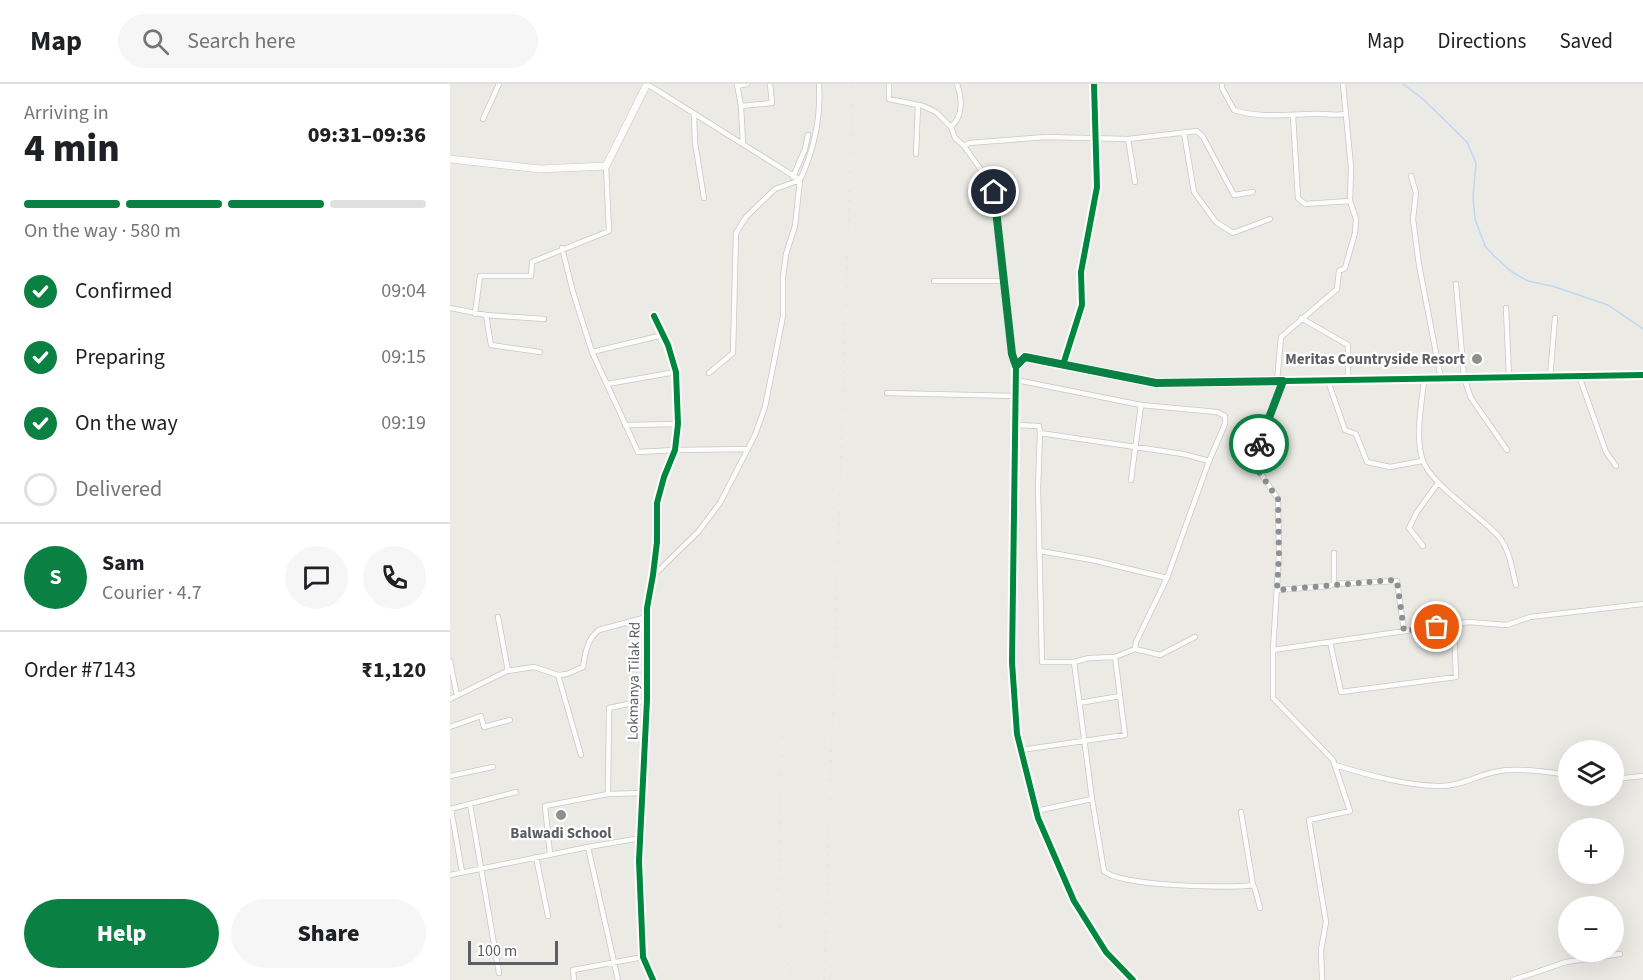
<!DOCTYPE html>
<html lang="en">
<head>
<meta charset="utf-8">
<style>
	body { margin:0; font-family:"Source Sans 3",sans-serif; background:#f6f6f6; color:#202124; height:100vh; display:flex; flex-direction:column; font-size:22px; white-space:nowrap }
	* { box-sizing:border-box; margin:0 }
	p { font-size:20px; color:#757577 }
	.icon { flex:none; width:33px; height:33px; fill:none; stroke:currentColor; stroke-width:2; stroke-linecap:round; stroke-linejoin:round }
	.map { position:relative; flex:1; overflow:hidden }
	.panel { display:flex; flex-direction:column; background:#fff; width:450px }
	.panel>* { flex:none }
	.buttons { position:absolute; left:1108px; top:656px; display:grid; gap:12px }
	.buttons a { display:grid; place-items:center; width:66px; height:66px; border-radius:50%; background:#fff; box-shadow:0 6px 24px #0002; font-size:30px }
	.scale { position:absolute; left:18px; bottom:15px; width:90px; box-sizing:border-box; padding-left:6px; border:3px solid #5b5e63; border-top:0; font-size:16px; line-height:21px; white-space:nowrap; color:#5b5e63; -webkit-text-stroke:4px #fff; paint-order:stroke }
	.pin { position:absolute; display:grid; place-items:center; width:51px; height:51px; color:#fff; margin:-26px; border:3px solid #fff; border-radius:50%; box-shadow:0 2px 6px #0007 }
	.courier { position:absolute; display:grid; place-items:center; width:60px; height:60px; margin:-30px; border:4px solid #0b8043; border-radius:50%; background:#fff; color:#222; box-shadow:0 2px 8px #0007 }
	.summary em { font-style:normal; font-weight:800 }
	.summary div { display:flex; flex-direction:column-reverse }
	.summary { display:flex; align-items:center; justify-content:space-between; height:102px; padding:0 24px }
	h1 { font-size:39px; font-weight:800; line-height:45px }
	.bar { display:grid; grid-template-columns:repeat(4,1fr); gap:9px 6px; align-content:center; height:72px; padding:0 24px }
	.bar i { height:8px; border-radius:4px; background:#e0e0e0 }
	.bar .active { background:#0b8043 }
	.bar p { grid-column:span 4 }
	.line { display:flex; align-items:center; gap:15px; padding:0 24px; border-top:2px solid #e0e0e0 }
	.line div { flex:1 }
	.round { display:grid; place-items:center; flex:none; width:63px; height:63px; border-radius:32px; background:#f6f6f6 }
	ol { padding:0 24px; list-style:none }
	li { display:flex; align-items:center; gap:18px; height:66px }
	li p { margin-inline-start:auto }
	li .icon { padding:6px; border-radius:50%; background:#0b8043; color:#fff; stroke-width:4 }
	li:last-child { color:#757577 }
	li i { width:33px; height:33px; border:3px solid #e0e0e0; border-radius:50% }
	.primary-button { display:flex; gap:12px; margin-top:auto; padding:12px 24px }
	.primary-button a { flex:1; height:69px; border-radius:36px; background:#0b8043; color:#fff; font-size:24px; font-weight:800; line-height:69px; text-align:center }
	.primary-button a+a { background:#f6f6f6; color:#202124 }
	header { display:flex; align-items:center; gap:36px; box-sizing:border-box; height:84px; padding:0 30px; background:#fff; border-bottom:2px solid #e0e0e0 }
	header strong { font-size:28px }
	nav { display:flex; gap:33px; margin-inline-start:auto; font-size:21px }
	.search { width:420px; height:54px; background:#f6f6f6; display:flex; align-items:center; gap:15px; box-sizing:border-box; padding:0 21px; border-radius:33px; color:#757577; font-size:22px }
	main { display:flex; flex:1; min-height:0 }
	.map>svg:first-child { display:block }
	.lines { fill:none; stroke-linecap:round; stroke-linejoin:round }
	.stream { stroke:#bcd9f2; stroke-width:1.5 }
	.minor-casing { stroke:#c8c8c8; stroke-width:6 }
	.tertiary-casing { stroke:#c8c8c8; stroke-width:8 }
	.secondary-casing { stroke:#c7c7c7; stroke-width:8 }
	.minor { stroke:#fcfcfb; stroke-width:4.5 }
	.tertiary { stroke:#fcfcfb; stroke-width:6 }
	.secondary { stroke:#fcfcfb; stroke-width:7 }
	.rail { stroke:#e2e2e2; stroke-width:1.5; stroke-dasharray:1.5 8; stroke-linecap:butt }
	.cycleway-casing { stroke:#fff; stroke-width:10 }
	.cycleway { stroke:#00873e; stroke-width:6 }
	.done { stroke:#8d8f90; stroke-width:6; stroke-dasharray:0 10.8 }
	.route { stroke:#0b8043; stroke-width:8 }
	.poi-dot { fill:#8d8f90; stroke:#fff; stroke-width:2 }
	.labels { text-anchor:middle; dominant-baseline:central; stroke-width:4.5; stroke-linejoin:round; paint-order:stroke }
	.poi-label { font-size:15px; font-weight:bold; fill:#5b5e63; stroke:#fff; text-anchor:end }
	.street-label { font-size:15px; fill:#5b5e63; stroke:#fff }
</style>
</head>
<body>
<header>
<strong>Map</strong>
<div class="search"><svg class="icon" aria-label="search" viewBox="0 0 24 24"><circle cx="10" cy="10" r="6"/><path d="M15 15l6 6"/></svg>Search here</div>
<nav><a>Map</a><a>Directions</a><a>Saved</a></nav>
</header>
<main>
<section class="panel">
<div class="summary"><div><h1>4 min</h1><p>Arriving in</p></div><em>09:31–09:36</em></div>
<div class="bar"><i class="active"></i><i class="active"></i><i class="active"></i><i></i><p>On the way · 580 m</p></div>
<ol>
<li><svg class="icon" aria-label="check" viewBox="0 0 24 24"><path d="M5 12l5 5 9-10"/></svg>Confirmed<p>09:04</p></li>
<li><svg class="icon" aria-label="check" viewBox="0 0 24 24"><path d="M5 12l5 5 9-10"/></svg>Preparing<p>09:15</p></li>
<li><svg class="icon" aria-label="check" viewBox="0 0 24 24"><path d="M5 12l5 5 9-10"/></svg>On the way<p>09:19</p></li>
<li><i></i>Delivered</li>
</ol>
<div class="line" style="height:108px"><b class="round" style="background:#0b8043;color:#fff">S</b><div><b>Sam</b><p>Courier · 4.7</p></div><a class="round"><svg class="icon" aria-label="chat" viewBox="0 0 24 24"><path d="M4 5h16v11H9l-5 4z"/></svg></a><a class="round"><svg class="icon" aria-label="phone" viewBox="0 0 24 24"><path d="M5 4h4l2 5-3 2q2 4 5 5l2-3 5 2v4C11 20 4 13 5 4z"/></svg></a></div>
<div class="line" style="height:78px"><div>Order #7143</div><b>₹1,120</b></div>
<div class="primary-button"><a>Help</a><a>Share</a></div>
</section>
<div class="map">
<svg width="1193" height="896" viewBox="0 0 1193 896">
	<rect width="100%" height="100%" fill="#ebeae5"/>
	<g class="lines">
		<path class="stream" d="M953,0l20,15 44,43 9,21 -3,34 2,22 10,27 9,10 18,16 16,9 24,5 56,19 35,24"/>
		<defs>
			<path id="minor" d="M197,0l153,96 -5,46 -9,28 -3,23v39l-18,91 -10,28 -35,68 -22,29 -44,43
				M287,0l4,22 31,-3 -2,-19
				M439,0v15l34,7 13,6 15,15 4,11 9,8 15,21 15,25 18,162 4,12
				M772,0v4l12,22c25,8 51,5 77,4 11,-1 23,2 34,0
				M287,2l10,-2
				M291,22l2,38
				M244,30l1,29 9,55
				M843,32l5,82 7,6 45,-3
				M33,35l16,-35
				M501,43c13,-12 11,-28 6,-43
				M734,49l10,59 22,30 17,11 37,-14
				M678,55l7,43
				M514,62l5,-3 77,-6 82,2 69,-8 6,6 31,58 19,-3
				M466,70l2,-49
				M961,92l5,17 -3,26 6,46 22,114
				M343,93l12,-28 3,-14
				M112,164l11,44 19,60 46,100 37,-2 73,-1
				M484,197h69
				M1006,200l8,94 7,20 36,52
				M0,224l36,7 58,4
				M1056,224l3,69
				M25,230l5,-38h51l1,-14 77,-31 -3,-65
				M36,231l5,30 49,7
				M851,234l47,27v35
				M142,268l71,-17
				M259,289l24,-20 3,-120 10,-16 29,-28 25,-9c14,-30 21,-63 19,-96
				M1129,292l27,76 10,14
				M1100,293l5,-59
				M974,295c-2,25 -9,54 -2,79 7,26 58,57 77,79 11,13 13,33 17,48
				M566,296l125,25 76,7 8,4v8l-16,37 -42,117 -31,64 -1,7
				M827,297l4,-44 56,-48 2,-18 6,-3 10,-35 1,-14 -6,-18 1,-34 -8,-83
				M833,297l-30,81 25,37 1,55 -6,96v48l60,62 17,51 -41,9 17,102 -5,28 1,30
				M878,297l17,49 11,4 11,28 23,5 32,-6
				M157,300l69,-12
				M437,309l129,3
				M175,341l53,-1
				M566,341l23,1 1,7 -2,55 4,174h32l15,-4 26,-1 20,-8 25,6 35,-18
				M590,349l143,21 26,7
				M681,396l10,-75
				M973,462l-14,-18 8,-16 21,-29
				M590,467l52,9 75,18
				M884,469v31
				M827,506l52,-4 5,-2 63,-3 7,50
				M48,533l10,54
				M880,558l11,50 115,-15 -2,-53
				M823,566l195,-28 39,3 23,-8 113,-13
				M0,577l7,35
				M624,578l18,137 12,72c16,15 124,18 149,14
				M108,591l23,80
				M0,615l57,-28 27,-4 24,8 9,-1 16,-7c2,-13 4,-28 16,-37l48,-13
				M629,619l41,-7
				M0,643l31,-11 3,11 26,-7
				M571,666l104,-15 -10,-78
				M885,681c33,10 68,20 103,21 21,1 37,-10 57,-14 22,-5 48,0 69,2l5,3
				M0,692l43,-9
				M1164,695l29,-3
				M158,710l1,-86 38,-8
				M20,720l29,169
				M0,725l66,-17
				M1,725l11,63
				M586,727l56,-12
				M791,728l12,73 2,4 5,19
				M138,763l30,133
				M100,770l-5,-48 63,-12 36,-1
				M86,773l12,59
				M0,791l138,-28 53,-9
				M124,896l-1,-10 70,-13
				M203,896l-10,-23 -4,-96 8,-161v-92l6,-33 4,-33v-39l7,-26 11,-27 3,-26 -2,-52 -8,-27 -14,-29
				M1063,896l53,-18 54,-8"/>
			<path id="tertiary" d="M644,0l3,103 -16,85 1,33 -19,60 94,18 486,-8
				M613,281l-38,-8 -9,9 -4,296 5,72 21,84 36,83 32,51 27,28"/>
			<path id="secondary" d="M0,75l90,10 66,-3 41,-82"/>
		</defs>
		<use href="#minor" class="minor-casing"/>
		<use href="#tertiary" class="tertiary-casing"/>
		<use href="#secondary" class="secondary-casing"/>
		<use href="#minor" class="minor"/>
		<use href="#tertiary" class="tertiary"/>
		<use href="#secondary" class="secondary"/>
		<path class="rail" d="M332,652l-4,172 3,24 11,48
			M374,896l29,-896"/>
		<defs>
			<path id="cycleway" d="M644,0l3,103 -16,85 1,33 -19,60 94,18 486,-8
				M613,281l-38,-8 -9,9 -4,296 5,72 21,84 36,83 32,51 27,28
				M203,896l-10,-23 -4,-96 8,-161v-92l6,-33 4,-33v-39l7,-26 11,-27 3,-26 -2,-52 -8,-27 -14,-29"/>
		</defs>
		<use href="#cycleway" class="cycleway-casing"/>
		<use href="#cycleway" class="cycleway"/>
	</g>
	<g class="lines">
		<path class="done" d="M809,360l-7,18 26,37 1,55 -2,36 116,-10 4,1 7,50 33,-4"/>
		<path class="route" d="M544,108l18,162 4,12 9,-9 131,26 127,-2 -24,63"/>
	</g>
	<g class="poi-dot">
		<circle cx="1027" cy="275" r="6"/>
		<circle cx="111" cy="731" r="6"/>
	</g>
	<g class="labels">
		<g class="poi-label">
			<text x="1015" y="275">Meritas Countryside Resort</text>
			<text x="111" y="749" text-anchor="middle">Balwadi School</text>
		</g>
		<g class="street-label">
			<text transform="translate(184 597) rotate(-89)">Lokmanya Tilak Rd</text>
		</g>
	</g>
</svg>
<div class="buttons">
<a><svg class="icon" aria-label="layers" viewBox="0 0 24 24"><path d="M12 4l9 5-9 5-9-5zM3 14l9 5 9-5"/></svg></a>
<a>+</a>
<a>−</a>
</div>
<div class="scale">100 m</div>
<div class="pin" style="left:987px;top:543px;background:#ea580c"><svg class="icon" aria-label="bag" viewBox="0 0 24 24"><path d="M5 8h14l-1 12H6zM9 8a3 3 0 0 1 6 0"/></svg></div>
<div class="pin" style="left:544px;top:108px;background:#1f2937"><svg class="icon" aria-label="home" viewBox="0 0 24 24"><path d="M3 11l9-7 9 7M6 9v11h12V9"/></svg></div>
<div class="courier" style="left:809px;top:360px"><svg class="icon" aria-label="bike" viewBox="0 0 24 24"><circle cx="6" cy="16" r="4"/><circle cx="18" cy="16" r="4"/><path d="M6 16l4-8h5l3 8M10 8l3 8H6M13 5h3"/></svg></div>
</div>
</main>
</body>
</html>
